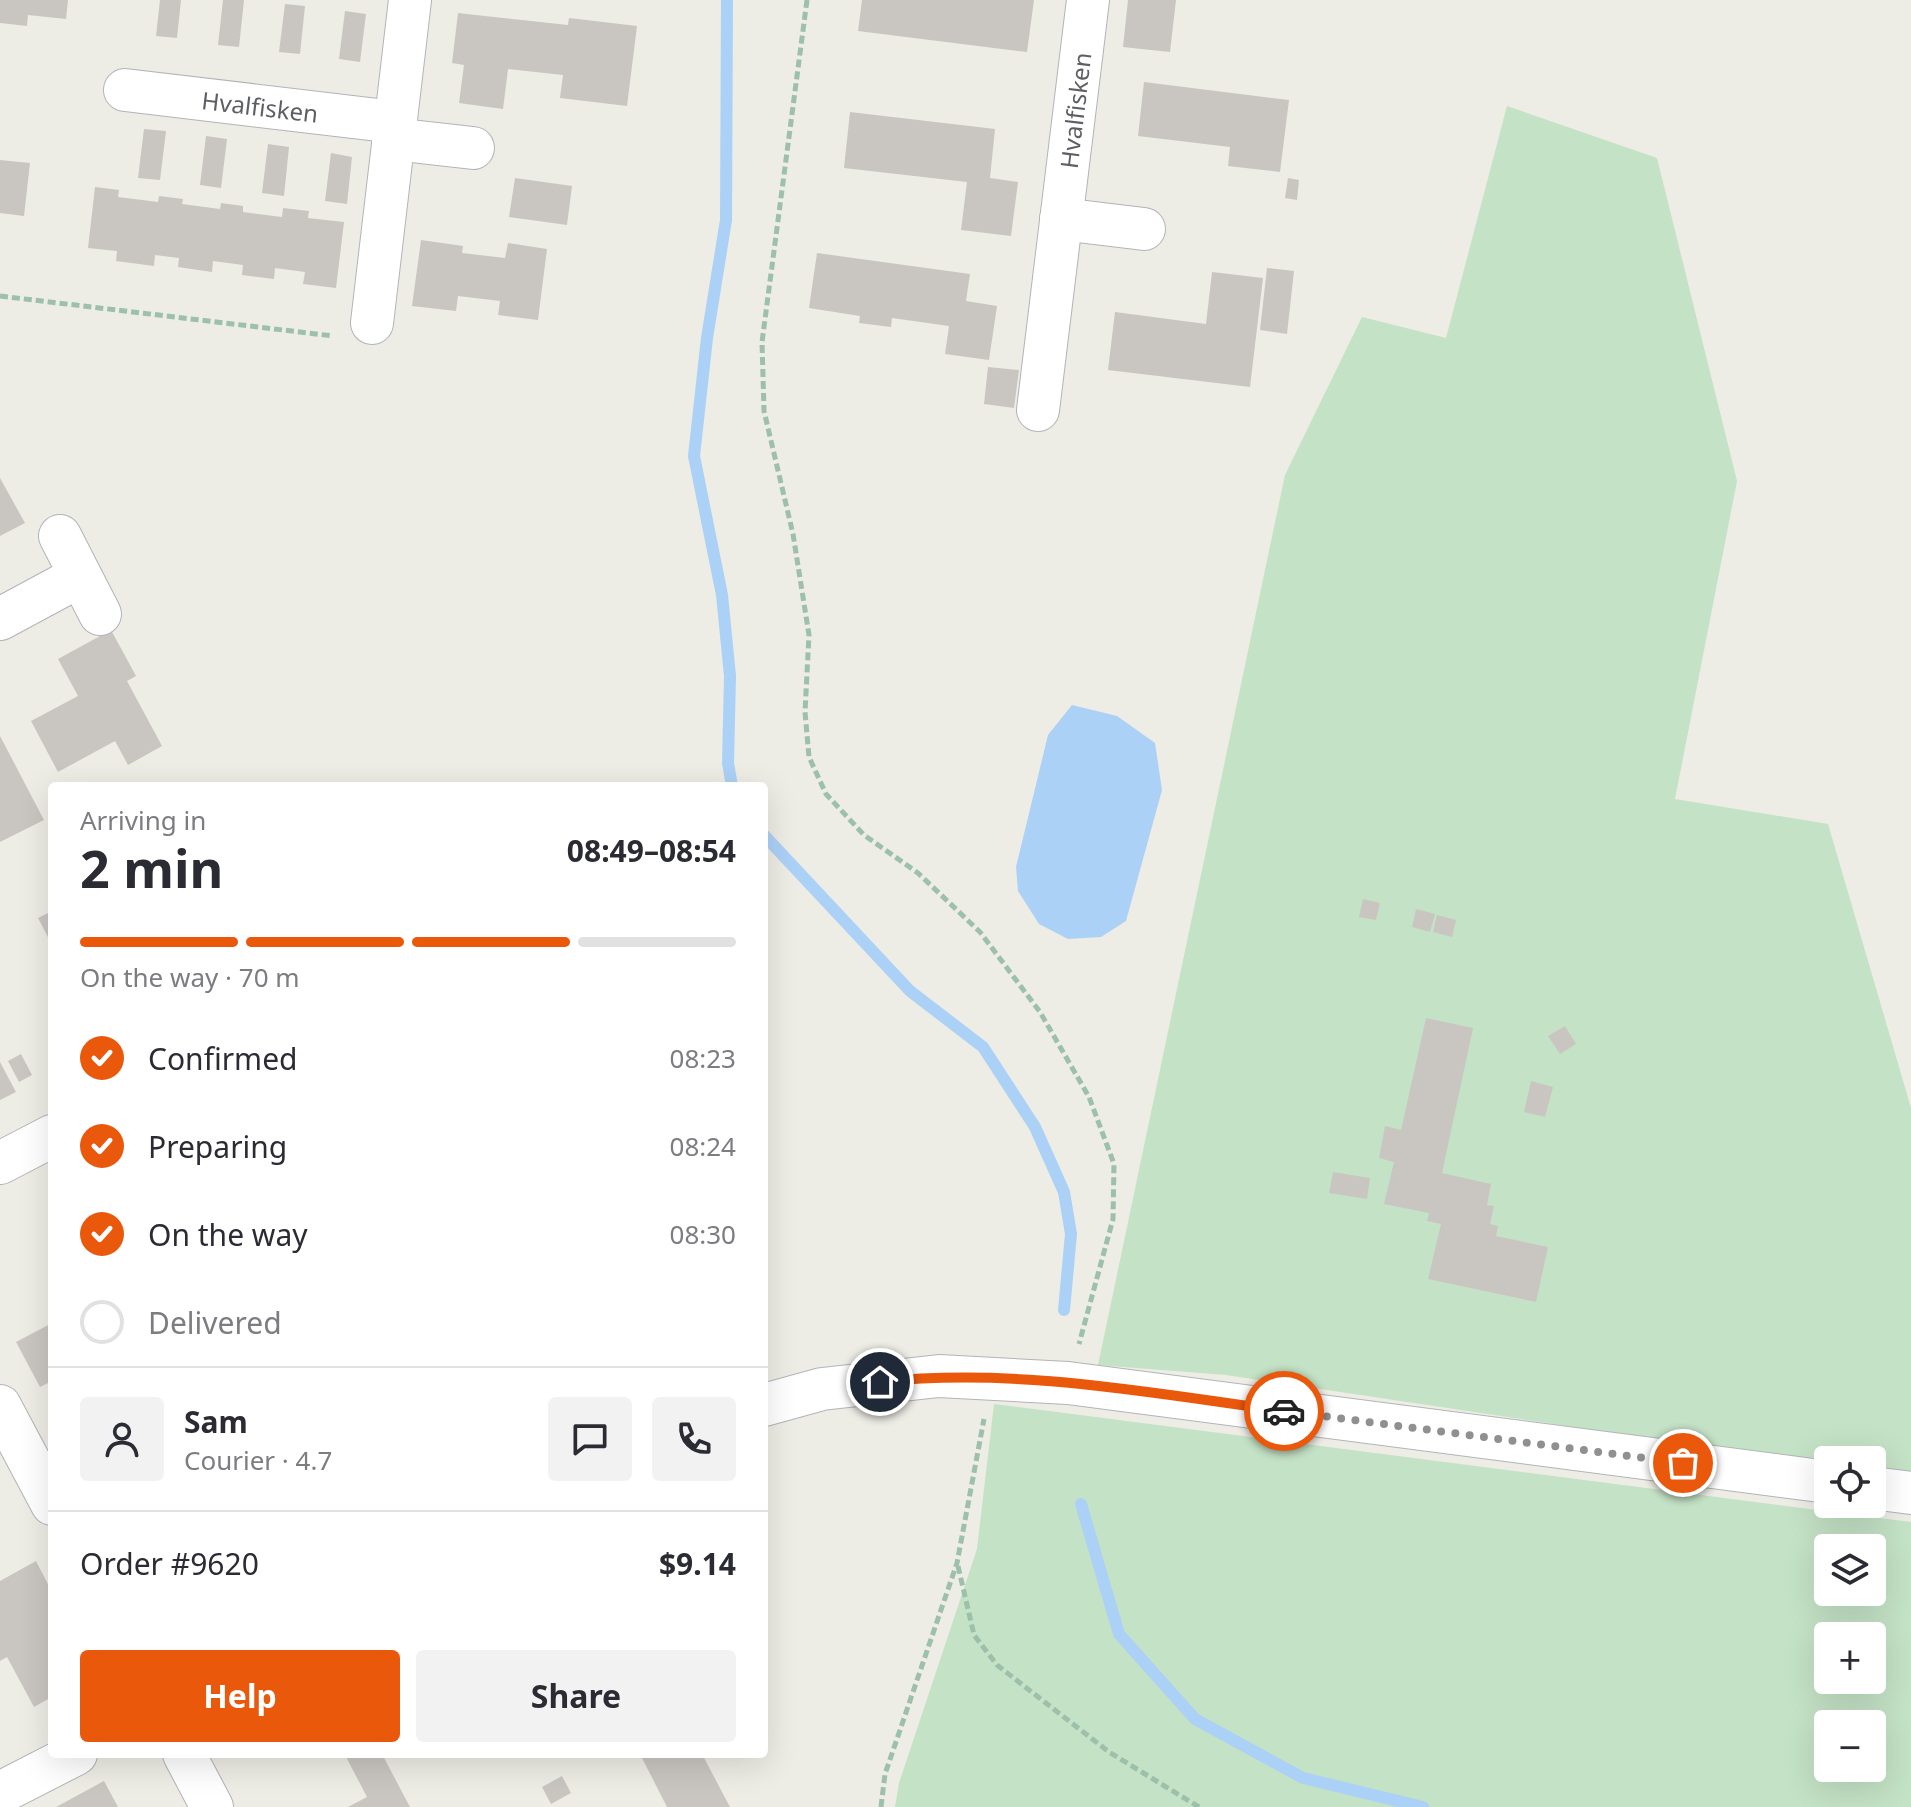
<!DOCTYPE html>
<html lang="en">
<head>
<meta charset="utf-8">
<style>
	body { margin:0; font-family:"Noto Sans",sans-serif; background:#f2f2f3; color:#2b2b33; height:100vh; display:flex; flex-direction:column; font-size:30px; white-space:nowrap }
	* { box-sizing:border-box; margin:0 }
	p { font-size:26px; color:#7c7c81 }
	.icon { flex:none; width:44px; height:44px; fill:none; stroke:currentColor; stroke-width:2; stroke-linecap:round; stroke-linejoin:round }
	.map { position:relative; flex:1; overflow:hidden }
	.sheet { position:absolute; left:48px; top:782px; width:720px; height:976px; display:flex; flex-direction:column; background:#fff; border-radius:8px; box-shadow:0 8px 32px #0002 }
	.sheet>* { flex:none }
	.controls { position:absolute; left:1814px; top:1446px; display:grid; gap:16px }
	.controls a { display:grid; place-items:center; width:72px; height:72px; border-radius:8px; background:#fff; box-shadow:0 8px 32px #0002; font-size:40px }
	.pin { position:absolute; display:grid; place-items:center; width:68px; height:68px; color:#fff; margin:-34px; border:4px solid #fff; border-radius:50%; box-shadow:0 2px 8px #0007 }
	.courier { position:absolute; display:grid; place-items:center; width:80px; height:80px; margin:-40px; border:6px solid #ea580c; border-radius:50%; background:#fff; color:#222; box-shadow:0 2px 10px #0007 }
	.head em { font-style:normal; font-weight:700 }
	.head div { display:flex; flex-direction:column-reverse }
	.head { display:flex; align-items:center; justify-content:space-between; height:136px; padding:0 32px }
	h1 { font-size:52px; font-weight:700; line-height:60px }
	.bar { display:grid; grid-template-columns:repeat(4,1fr); gap:12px 8px; align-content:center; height:96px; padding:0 32px }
	.bar i { height:10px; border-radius:6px; background:#e1e1e2 }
	.bar .on { background:#ea580c }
	.bar p { grid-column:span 4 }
	.line { display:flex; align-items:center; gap:20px; padding:0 32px; border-top:2px solid #e1e1e2 }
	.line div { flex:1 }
	.round { display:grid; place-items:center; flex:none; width:84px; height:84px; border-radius:8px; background:#f2f2f3 }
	ol { padding:0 32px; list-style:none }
	li { display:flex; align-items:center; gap:24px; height:88px }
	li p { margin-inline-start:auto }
	li .icon { padding:8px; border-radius:50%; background:#ea580c; color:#fff; stroke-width:4 }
	li:last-child { color:#7c7c81 }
	li i { width:44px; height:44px; border:4px solid #e1e1e2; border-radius:50% }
	.primary-button { display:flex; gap:16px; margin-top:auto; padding:16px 32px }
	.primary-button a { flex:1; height:92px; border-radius:8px; background:#ea580c; color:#fff; font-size:32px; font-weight:700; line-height:92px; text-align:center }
	.primary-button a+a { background:#f2f2f3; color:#2b2b33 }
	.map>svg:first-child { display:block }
	.green { fill:#c4e2c6; fill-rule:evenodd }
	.water { fill:#acd1f6 }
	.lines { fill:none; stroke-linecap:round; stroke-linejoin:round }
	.stream { stroke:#acd1f6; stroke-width:12 }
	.building { fill:#c9c6c2 }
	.minor-casing { stroke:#b2b4b8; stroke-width:44 }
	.path { stroke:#9dc0aa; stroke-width:5; stroke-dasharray:8 4; stroke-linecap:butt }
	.minor { stroke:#fff; stroke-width:42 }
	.done { stroke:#8f9091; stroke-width:8; stroke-dasharray:0 14.4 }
	.route { stroke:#ea580c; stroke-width:10 }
	.labels { text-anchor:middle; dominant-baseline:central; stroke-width:6; stroke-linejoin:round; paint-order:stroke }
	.street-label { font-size:24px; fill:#5d5f64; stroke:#fff }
</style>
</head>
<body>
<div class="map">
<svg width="1911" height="1807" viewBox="0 0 1911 1807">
	<rect width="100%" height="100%" fill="#edece5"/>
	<path class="green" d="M1507,106l150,52 80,323 -62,318 153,25 83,284v370l-39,-6v-12h-44v5l-602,-90 -128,-10 187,-890 77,-158 84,21z
		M994,1404l917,118v285h-1016l4,-24 78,-234zM1872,1548v44h-44v-44zM1828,1636h44v44h-44zM1828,1724h44v44h-44z"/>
	<path class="water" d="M1072,705l45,11 38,27 7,47 -36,131 -25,16 -33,2 -29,-15 -21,-33 -2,-24 32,-132z"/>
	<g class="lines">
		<path class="stream" d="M727,0l-1,220 -19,118 -13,118 28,139 8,81 -2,87 4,23
			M764,835l146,156 73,56 52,80 29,65 7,42 -7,76
			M1081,1504l38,130 76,85 108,59 120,29"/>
	</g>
	<path class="building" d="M0,0h68l-2,19 -38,-4 -1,11 -27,-3z
		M160,0h21l-4,38 -21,-2z
		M223,0h21l-5,47 -21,-2z
		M862,0h172l-7,52 -169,-21z
		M1128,0h48l-6,52 -47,-5z
		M285,4l20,2 -5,48 -21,-2z
		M345,11l21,3 -6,48 -21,-3z
		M458,13l110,12 1,-7 68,8 -10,80 -67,-8 3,-23 -55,-6 -5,40 -44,-6 5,-38 -12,-2z
		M1144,82l145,18 -9,72 -52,-6 2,-19 -92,-11z
		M850,112l145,17 -5,49 28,4 -7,54 -50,-6 6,-48 -123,-14z
		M144,129l22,2 -6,49 -22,-2z
		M206,136l21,3 -6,49 -21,-3z
		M268,144l21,3 -5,49 -22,-3z
		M331,153l21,4 -5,47 -22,-3z
		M0,160l30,3 -6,53 -24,-3z
		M515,178l57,8 -5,39 -58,-8z
		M1288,178l11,2 -2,20 -12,-2z
		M95,187l24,3 -1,7 40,5 1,-6 24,3 -1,5 38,5 1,-6 22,3v6l39,5 1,-9 26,3 -1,7 36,4 -8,66 -33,-4 2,-12 -30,-4 -1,11 -32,-4 1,-10 -30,-4 -1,11 -34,-5 1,-9 -24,-3 -1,11 -38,-5 1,-10 -29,-3z
		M421,240l42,6 -1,7 43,5 3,-15 39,6 -9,71 -40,-5 2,-14 -42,-5 -2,15 -44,-5z
		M817,253l153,21 -4,27 31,5 -8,54 -44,-6 4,-28 -57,-8 -1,9 -32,-4 1,-7 -51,-8z
		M1267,268l27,3 -7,63 -27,-4z
		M1212,272l51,6 -13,109 -142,-17 7,-58 91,12z
		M988,367l31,3 -5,38 -30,-4z
		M0,478l25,45 -25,13z
		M111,630l25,46 -9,5 35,65 -34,19 -13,-24 -57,31 -27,-51 47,-25 -20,-37z
		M0,736l44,84 -44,22z
		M1363,899l17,4 -4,17 -17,-3z
		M1416,909l19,5 -5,18 -18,-5z
		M52,911v34l-14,-27z
		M1437,915l19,5 -4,17 -19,-5z
		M1426,1018l47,10 -31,145 49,11 -4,21 7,1 -4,18 8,2 -2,10 52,11 -12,55 -108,-23 13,-55 -14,-3 2,-8 -45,-9 10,-42 -15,-4 6,-32 16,4z
		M1565,1026l11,18 -16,10 -12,-18z
		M21,1054l11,21 -13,7 -11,-21z
		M0,1062l16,30 -16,8z
		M1531,1081l22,6 -8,30 -21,-5z
		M1333,1172l37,6 -3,21 -38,-6z
		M52,1323v58l-12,6 -24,-45z
		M36,1561l16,31v105l-18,10 -27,-50 -7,4v-80z
		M382,1754l28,53h-62l19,-10 -22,-42z
		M640,1754h62l28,53h-63z
		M562,1776l9,17 -20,11 -9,-17z
		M104,1781l14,26h-62z"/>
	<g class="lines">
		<defs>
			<g id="minor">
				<path id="s1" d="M125,90l270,32"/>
				<path d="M393,139l80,9"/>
				<path d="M1061,219l83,10"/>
				<path d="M372,323l38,-323"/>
				<path id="s2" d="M1038,410l50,-410"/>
				<path d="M60,536l40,78"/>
				<path d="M0,619l80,-43"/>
				<path d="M0,1163l52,-27"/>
				<path d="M764,1405l58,-16 117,-13 129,7 760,99"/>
				<path d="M0,1406l52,98"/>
				<path d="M1872,1488l39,5"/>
				<path d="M184,1754l28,53"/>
				<path d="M0,1793l76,-39"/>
			</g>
		</defs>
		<use href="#minor" class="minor-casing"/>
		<path class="path" d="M807,0l-45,342 2,69 29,123 16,101 -4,77 4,45 17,37 38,41 54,38 62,59 60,80 49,85 25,67 -1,55 -34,125
			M0,296l333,40
			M958,1566l16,69 23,30 112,87 90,55
			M881,1807l4,-33 72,-211 27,-144"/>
		<use href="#minor" class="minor"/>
	</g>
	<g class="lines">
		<path class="done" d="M1284,1411l399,52"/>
		<path class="route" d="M880,1382c134,-15 271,11 404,29"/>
	</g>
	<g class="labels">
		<g class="street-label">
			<text stroke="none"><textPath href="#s1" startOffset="136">Hvalfisken</textPath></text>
			<text stroke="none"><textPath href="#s2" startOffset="302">Hvalfisken</textPath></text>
		</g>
	</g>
</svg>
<div class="controls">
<a><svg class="icon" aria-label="locate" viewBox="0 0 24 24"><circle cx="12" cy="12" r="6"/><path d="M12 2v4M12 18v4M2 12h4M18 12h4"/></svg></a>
<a><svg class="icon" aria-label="layers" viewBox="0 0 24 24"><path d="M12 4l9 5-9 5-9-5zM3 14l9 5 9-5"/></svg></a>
<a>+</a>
<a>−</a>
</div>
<div class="pin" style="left:1683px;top:1463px;background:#ea580c"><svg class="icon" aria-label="bag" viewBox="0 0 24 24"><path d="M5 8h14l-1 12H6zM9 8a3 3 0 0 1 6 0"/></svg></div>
<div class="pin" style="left:880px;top:1382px;background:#1f2937"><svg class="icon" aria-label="home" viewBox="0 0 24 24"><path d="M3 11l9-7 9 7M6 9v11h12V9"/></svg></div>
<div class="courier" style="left:1284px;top:1411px"><svg class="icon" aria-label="car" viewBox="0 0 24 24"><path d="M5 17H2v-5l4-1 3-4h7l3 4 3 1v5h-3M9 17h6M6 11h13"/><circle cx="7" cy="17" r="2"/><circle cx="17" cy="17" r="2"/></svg></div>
<section class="sheet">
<div class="head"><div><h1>2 min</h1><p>Arriving in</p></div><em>08:49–08:54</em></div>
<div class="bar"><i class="on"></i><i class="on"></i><i class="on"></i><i></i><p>On the way · 70 m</p></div>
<ol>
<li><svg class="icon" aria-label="check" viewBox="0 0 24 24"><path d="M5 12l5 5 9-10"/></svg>Confirmed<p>08:23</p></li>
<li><svg class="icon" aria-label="check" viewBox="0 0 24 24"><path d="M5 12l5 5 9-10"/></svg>Preparing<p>08:24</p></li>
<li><svg class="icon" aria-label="check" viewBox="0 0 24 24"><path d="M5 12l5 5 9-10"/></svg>On the way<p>08:30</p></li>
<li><i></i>Delivered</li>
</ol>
<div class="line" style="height:144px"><a class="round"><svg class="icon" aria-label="person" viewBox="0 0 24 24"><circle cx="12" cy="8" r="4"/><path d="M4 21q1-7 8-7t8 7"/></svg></a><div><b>Sam</b><p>Courier · 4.7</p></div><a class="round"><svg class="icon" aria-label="chat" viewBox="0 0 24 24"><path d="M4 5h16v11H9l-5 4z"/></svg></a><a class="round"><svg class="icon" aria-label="phone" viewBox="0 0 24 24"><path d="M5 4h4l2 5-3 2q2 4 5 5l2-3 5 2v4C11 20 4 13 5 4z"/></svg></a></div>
<div class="line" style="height:104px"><div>Order #9620</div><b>$9.14</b></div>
<div class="primary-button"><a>Help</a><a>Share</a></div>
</section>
</div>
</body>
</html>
